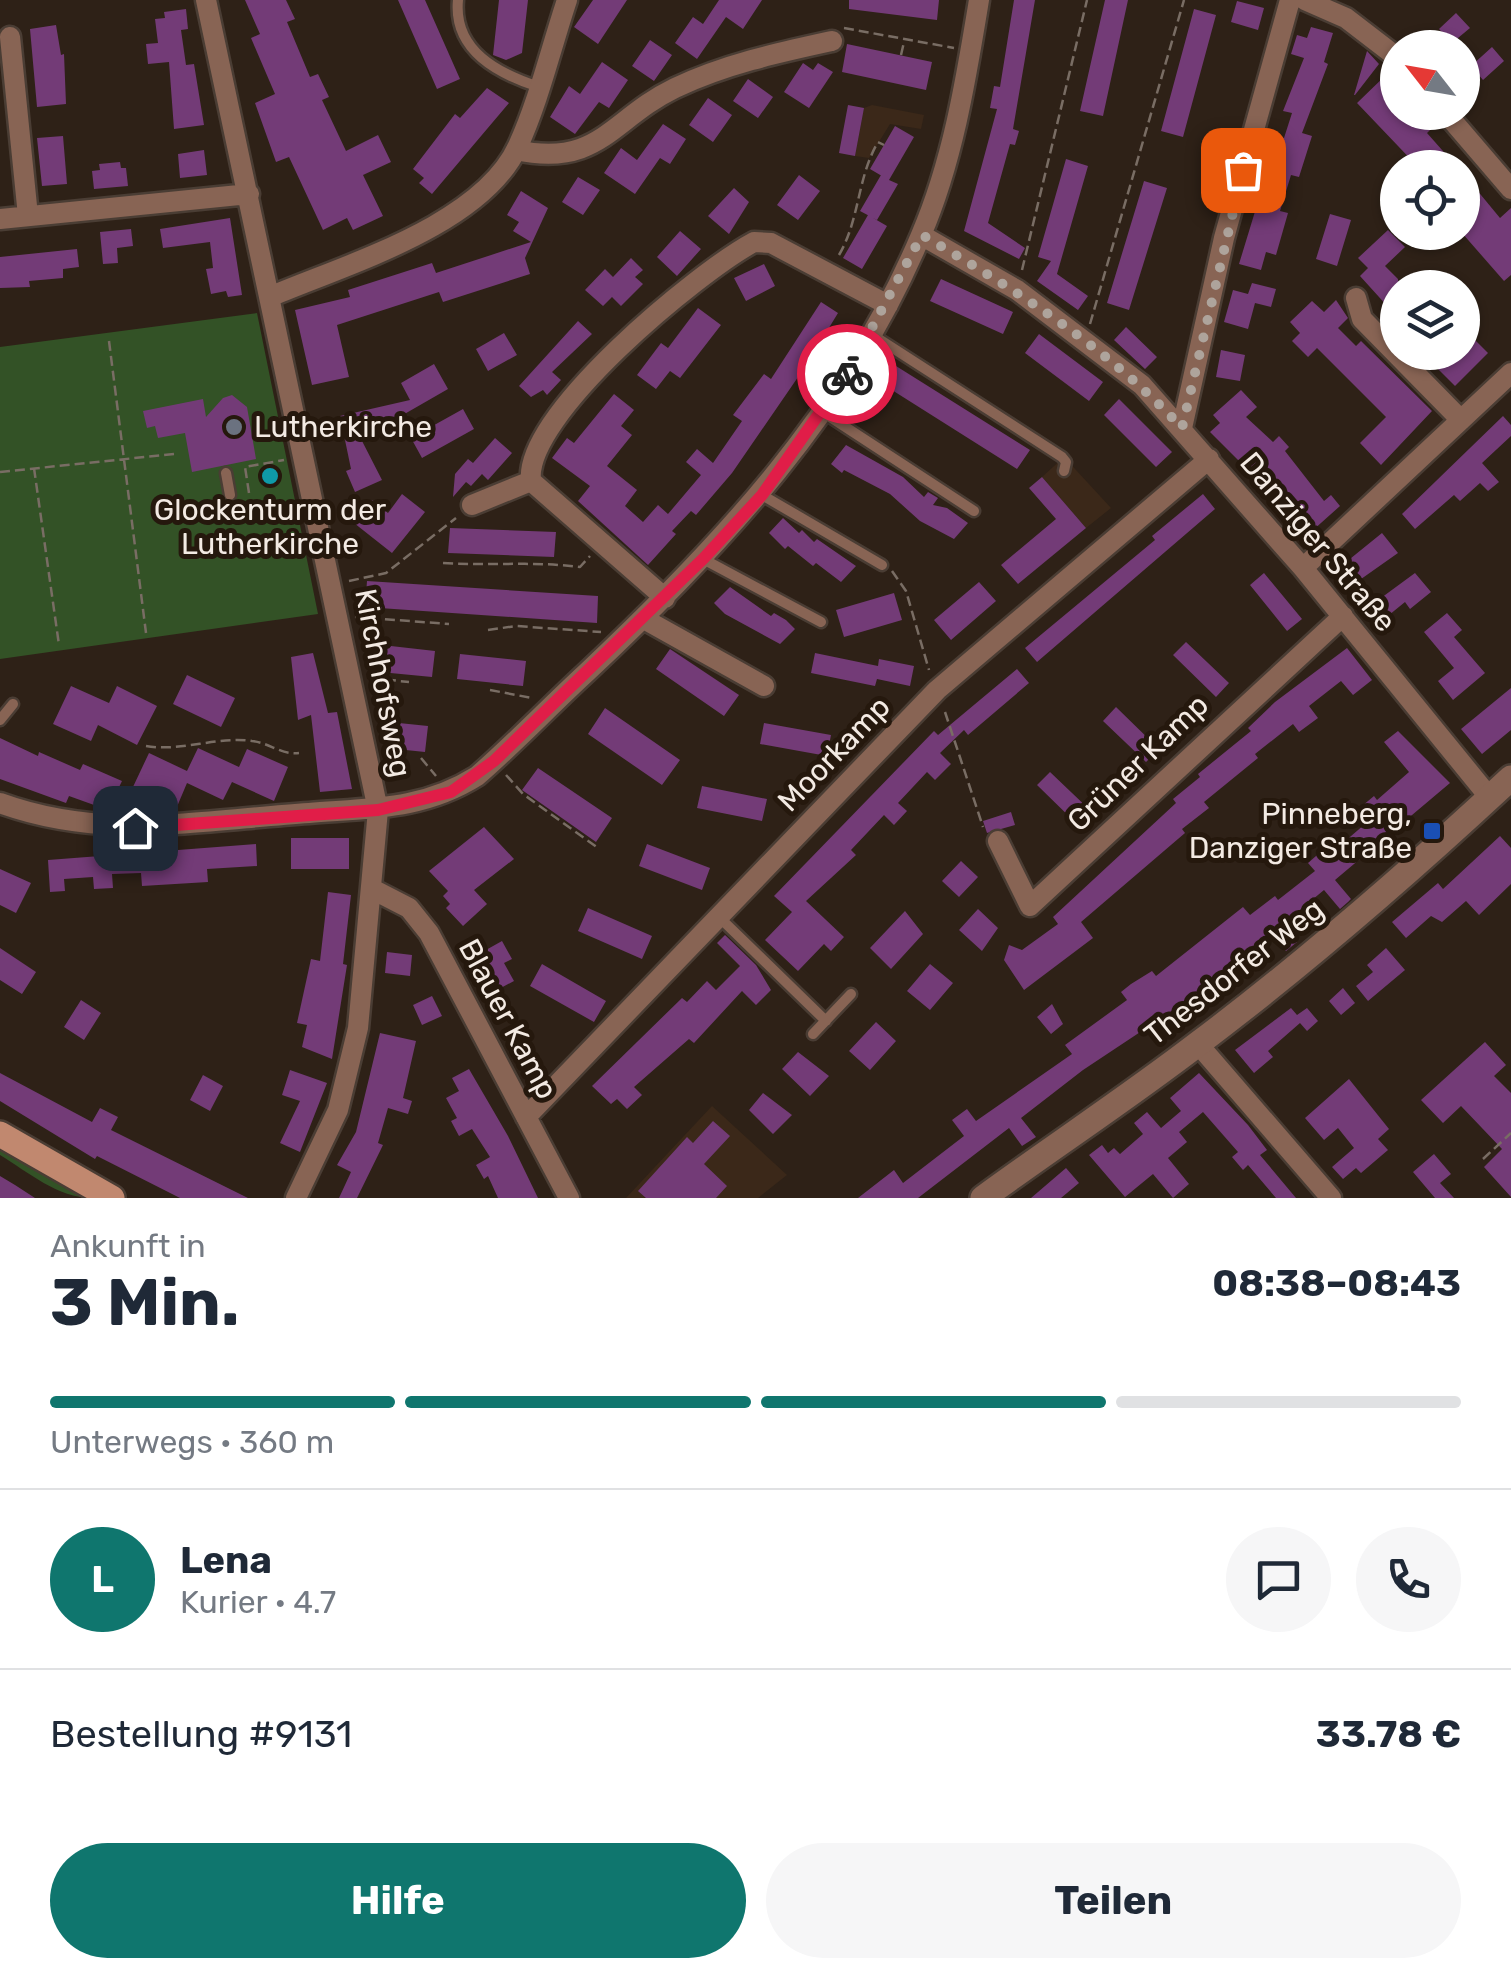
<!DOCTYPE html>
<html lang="de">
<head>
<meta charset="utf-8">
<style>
	body { margin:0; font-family:Rubik,sans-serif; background:#f6f6f7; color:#1f2937; height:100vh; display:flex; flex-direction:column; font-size:38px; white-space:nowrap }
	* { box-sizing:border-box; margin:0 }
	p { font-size:32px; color:#747a83 }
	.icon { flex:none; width:55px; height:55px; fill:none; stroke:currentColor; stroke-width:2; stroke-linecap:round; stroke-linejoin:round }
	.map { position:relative; height:1198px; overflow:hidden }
	.drawer { display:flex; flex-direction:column; background:#fff; flex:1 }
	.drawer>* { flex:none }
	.needle { width:65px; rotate:301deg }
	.fabs { position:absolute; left:1380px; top:30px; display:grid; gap:20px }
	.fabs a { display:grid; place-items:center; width:100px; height:100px; border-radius:50%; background:#fff; box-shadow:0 2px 8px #0004; font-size:50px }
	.pin { position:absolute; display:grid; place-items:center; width:85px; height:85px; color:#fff; margin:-42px; border-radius:20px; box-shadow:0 5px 15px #0006 }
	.courier { position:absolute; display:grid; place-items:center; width:100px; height:100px; margin:-50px; border:8px solid #e11d48; border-radius:50%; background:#fff; color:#222; box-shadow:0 2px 12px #0007 }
	.headline em { font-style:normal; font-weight:700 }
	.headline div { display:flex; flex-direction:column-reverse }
	.headline { display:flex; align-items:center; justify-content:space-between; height:170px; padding:0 50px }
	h1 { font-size:65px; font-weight:700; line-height:75px }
	.bar { display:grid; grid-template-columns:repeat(4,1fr); gap:15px 10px; align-content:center; height:120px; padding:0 50px }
	.bar i { height:12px; border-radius:8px; background:#e0e1e3 }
	.bar .current { background:#0f766e }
	.bar p { grid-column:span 4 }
	.line { display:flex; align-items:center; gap:25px; padding:0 50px; border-top:2px solid #e0e1e3 }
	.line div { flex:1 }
	.round { display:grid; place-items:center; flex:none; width:105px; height:105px; border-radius:52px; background:#f6f6f7 }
	.primary-button { display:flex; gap:20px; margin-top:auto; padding:20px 50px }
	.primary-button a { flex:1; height:115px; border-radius:60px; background:#0f766e; color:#fff; font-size:40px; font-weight:700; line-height:115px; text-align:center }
	.primary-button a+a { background:#f6f6f7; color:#1f2937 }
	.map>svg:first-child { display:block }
	.built { fill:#3b2819 }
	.green { fill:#335226 }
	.building { fill:#733b77 }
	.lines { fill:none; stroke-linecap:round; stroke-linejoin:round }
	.service-casing { stroke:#4a3d34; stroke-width:15 }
	.minor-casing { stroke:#4a3d34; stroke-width:25 }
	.tertiary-casing { stroke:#4a3d34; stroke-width:30 }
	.secondary-casing { stroke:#4a3d34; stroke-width:30 }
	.path { stroke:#796d64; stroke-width:2.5; stroke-dasharray:10 5; stroke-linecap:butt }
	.service { stroke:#886454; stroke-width:10 }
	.minor { stroke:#886454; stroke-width:20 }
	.tertiary { stroke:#886454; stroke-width:25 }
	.secondary { stroke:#c1886f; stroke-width:25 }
	.done { stroke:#aea49c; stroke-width:10; stroke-dasharray:0 18 }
	.route { stroke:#e11d48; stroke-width:12 }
	.worship-dot { fill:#6b7280; stroke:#25180d; stroke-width:4 }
	.culture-dot { fill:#0f9aa8; stroke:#25180d; stroke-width:4 }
	.transit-dot { fill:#1a4fb4; stroke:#25180d; stroke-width:4 }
	.labels { text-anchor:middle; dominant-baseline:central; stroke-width:10; stroke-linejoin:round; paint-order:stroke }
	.poi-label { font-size:30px; fill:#f3eae3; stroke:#25180d; text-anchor:start }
	.street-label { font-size:30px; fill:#f3eae3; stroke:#25180d }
</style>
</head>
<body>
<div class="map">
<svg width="1511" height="1198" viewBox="0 0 1511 1198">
	<rect width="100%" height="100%" fill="#2e2117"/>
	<path class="built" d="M872,105l52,10 -3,14 -31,-5 -21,34 -14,-2 9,-48z
		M1064,457l47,51 -25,20 -44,-51z
		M712,1106l75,69 -29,23h-132z"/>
	<path class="green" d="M257,313l61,301 -318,45v-312z
		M0,1146l92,52c-34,0 -64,-26 -92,-43z"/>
	<path class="building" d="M245,0h41l9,19 -8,3 23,55 8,-3 11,23 -7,3 24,51 32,-16 13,27 -28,13 20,41 -30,14 -6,-12 -24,12 -34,-73 -13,5 -21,-59 20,-9 -24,-56 9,-4z
		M398,0h27l35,79 -23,10z
		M499,0h29l-6,53 -16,7 -13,-5z
		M593,0h34l-29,44 -24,-17z
		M719,0h43l-19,29 -17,-12 -29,42 -22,-16 18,-26 10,7z
		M849,0h90l-2,20 -88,-11z
		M1014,0h21l-22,129 6,2 -4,14 -5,-1 -22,79 37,25 -6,11 -55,-28 33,-122 -7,-1 4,-22 6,1z
		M1105,0h23l-25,116 -23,-5z
		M1237,1l27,7 -6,22 -27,-8z
		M186,9l2,20 -7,1 5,35 8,-1 10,61 -30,4 -5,-67 -21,2 -2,-20 12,-1 -3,-24 10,-1 -1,-6z
		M1194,9l22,6 -33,122 -22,-6z
		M1456,13l14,15 -18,15 -13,-14z
		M56,25l5,30 3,-1 2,50 -29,3 -7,-78z
		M1311,27l22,6 -9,29 4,2 -26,69 10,3 -13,41 -8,-2 -11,36 8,2 -12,42 -10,-3 -5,18 -22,-6 39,-128 6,2 8,-25 -9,-2 21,-53 -13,-4 6,-19 10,3z
		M650,40l22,15 -18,26 -22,-15z
		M847,44l85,18 -6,28 -84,-18z
		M1492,47l12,14 -21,19 -12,-14z
		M1367,51l12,13 -24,31h-1z
		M602,62l26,18 -19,28 -10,-6 -24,32 -25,-17 19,-31 11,8z
		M803,63l10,7 5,-7 15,9 -24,36 -25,-16z
		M1388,73l10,11v28h8l7,8 6,-6 13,14 -5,5 23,26 -10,9h-21l-62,-65z
		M748,79l25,18 -15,21 -25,-17z
		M487,88l22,15 -77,91 -13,-11 5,-5 -11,-9 42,-55 5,4z
		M708,98l24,17 -19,27 -24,-17z
		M848,105l16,3 -9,48 -16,-3z
		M663,124l23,15 -16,25 -10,-6 -25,36 -31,-21 17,-25 16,12z
		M895,126l19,11 -25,43 9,4 -21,36 -17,-9 21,-36 6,4 -17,-10z
		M63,136l4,48 -25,2 -5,-48z
		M204,150l3,25 -27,3 -2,-24z
		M1066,159l22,7 -31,108 31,22 -10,14 -41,-29 14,-20 -13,-4z
		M120,162l1,6h5l2,18 -34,3 -2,-18 8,-1 -1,-6z
		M1462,172l38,46 11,-10v67l-7,6 -42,-48z
		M799,175l21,16 -22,29 -21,-15z
		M578,177l22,13 -17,25 -21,-13z
		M1144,181l23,7 -38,122 -22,-7z
		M734,188l15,14 -20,32 -21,-18z
		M521,191l27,17 -23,50 5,16 -87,28 -4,-10 -102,33 12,52 -37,8 -17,-75 55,-13 -2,-7 84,-27 4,10 95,-31 -18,-11 6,-9 -12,-7z
		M1330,214l21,6 -14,46 -21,-7z
		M868,215l19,11 -25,43 -19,-11z
		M230,218l12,77 -14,2 -2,-6 -15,3 -5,-25 7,-1 -3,-26 -47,6 -3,-19z
		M131,229l2,17 -16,2 1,15 -15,1 -3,-32z
		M1388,230l17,17 -20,19 13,13v39l-38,-42 8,-8 -10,-10z
		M680,231l21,18 -24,27 -20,-19z
		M77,249l2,18 -16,2v9l-34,3 1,6 -30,1v-31z
		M631,258l12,12 -8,7 8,7 -22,22 -9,-9 -9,9 -18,-16 20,-21 8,8z
		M764,264l11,22 -29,15 -12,-23z
		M941,279l72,33 -10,22 -73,-33z
		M1252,283l24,6 -5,18 -16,-4 -7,26 -24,-7 9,-32 15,4z
		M1336,300l12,18 -10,10 18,18 5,-5 71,70 -51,54 -21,-22 26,-26 -69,-69 -9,9 -16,-16 8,-8 -10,-11 22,-21 12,11z
		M821,302l17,11 -31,51 -75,109 -36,42 -5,-4 -19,20 4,3 -28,31 -70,-64 12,-15 -38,-28 15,-20 7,5 40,-49 20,16 -13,16 11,9 -25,31 30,24 -12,16 18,16 15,-17 10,9 33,-39 -15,-13 11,-13 16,14 29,-42 -9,-6 31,-41 7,5z
		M698,308l23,17 -41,53 -10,-7 -14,18 -19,-14 24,-32 7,5z
		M578,321l14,13 -40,38 9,8 -14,15 -4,-5 -12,7 -12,-11z
		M1126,327l31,30 -12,12 -31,-29z
		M504,333l13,22 -29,16 -12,-22z
		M1039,334l64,48 -14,19 -64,-48z
		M1470,335l18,18 -33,33 -34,-34h41v-9z
		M1221,350l24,5 -5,26 -24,-4z
		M434,364l14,25 -87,50 21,41 -27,12 -9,-21 5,-2 -11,-53 70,-16 -9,-17z
		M896,366l134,84 -13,19 -133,-84z
		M1241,390l16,17 -11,10 27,25 6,-6 10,11 -4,4 39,50 7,-6 9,11 -28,25 -52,-57 -4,4 -46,-46 10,-9 -7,-8z
		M232,395l15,12 9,52 -64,13 -7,-39 -27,5 -3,-12 -8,2 -4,-17 60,-12 3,18 17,-19z
		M1119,399l53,53 -16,15 -52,-52z
		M463,409l11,20 -52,29 -11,-20z
		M1503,416l8,9v11l-29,27 17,19 -11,9 -8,-8 -20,18 -6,-6 -39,34 -13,-15z
		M495,438l17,15 -24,27 -6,-6 -11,12 -5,-4 -13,15 2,-23 13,-15 5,4z
		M846,445l57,32 21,20 4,-5 10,6 -5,7 14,3 21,15 -14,16 -34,-18 -30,-27 -46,-24 -2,3 -11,-9z
		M1042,477l44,51 -68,56 -17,-19 55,-46 -27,-31z
		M402,494l23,18 -33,41 -38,-30 18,-23 16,13z
		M1203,494l12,15 -178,153 -12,-14 130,-108 -3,-4z
		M783,518l16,15 3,-3 12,12 3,-3 39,27 -15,16 -25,-19 -3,3 -25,-20 -3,3 -16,-16z
		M450,528l106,4 -2,25 -106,-4z
		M1382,533l16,20 -44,31 -14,-17z
		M1264,573l38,46 -15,12 -37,-46z
		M1415,573l16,19 -21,17 -5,-7 -27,22 -12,-15z
		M367,581l231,15 -1,27 -232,-16z
		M979,582l17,19 -45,39 -17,-20z
		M730,587l41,29 3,-3 12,7 9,9 -15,15 -55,-30 -11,-11z
		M894,593l8,27 -58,17 -8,-27z
		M1447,613l15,17 -8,7 31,36 -32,27 -15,-19 16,-13 -30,-36z
		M1186,642l43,41 -13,14 -43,-42z
		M382,645l53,6 -3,26 -52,-5z
		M1347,648l25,32 -19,15 -12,-14 -32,25 9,12 -19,14 -6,-8 -38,30 3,4 -54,44 5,6 -27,21 3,4 -104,89 12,16 -69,52 -20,-30 5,-15 13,5 36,-26 -5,-7 123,-114 -3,-4 27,-22 -2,-3 53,-43 -3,-3 27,-26z
		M670,649l69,46 -15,21 -68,-47z
		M313,653l15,60 9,-1 15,77 -32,3 -9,-77 -13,5 -7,-63z
		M815,653l63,13 1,-7 35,7 -4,20 -33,-7 -2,7 -64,-13z
		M460,654l66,7 -3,25 -66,-7z
		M1017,669l12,14 -61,52 -4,-5 -24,23 11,11 -16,16 -8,-8 -29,31 9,8 -13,14 -10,-10 -33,35 5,5 -50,46 38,36 -13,14 -7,-7 -26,27 -33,-31 27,-28 -18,-16 160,-165 4,4z
		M187,675l48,23 -14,29 -48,-23z
		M71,686l38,17 8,-17 40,20 -20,39 -39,-20 -7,16 -38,-17z
		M1511,688v42l-29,24 -21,-25z
		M1116,707l43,42 -13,13 -43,-41z
		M605,708l75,52 -18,25 -74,-51z
		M399,723l29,3 -3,26 -29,-3z
		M764,723l67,12 -4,21 -67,-12z
		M1398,731l52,52 -115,97 16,19 -3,3 -8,7 -16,-19 -41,34 14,18 -11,9 -14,-18 -76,62 -113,75 -62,48 15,19 -14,9 -13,-18 -91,70h-60l36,-28 9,13 61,-47 -12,-16 15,-11 9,12 96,-67 -7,-9 62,-45 -6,-8 10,-8 21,-13 4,5 87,-69 7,8 25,-19 3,4 37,-29 -7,-8 16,-14 5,6 43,-37 -10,-12 12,-10 3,4 32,-28 -25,-30z
		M0,738l38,18 1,-4 41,18 3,-6 39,17 -14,29 -39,-14 -3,7 -66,-24z
		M198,748l41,19 8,-18 41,18 -14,34 -42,-19 -9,18 -36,-17 -11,26 -44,-20 17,-36 38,18z
		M538,768l74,50 -16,24 -74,-52z
		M1050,772l43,41 -13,14 -43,-42z
		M702,786l65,13 -5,22 -65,-13z
		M1011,812l4,13 -28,8 -4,-12z
		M484,827l30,32 -40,31 13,14 -24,22 -17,-18 4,-4 -7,-8 5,-5 -19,-20z
		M1500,836l11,12v36l-32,31 -13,-14 -24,21 -11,-6 -25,22 -14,-16 46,-39 5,6z
		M291,838h58v31h-58z
		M256,844l1,22 -50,3 1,13 -66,4 -1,-13 -29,1 1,14 -19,1 -1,-12 -29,2 1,12 -15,1 -2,-32z
		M647,844l63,24 -8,22 -63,-24z
		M961,861l17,16 -19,20 -17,-16z
		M0,869l31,14 -15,30 -16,-8z
		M328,892l23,3 -8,69 4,1 -15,94 -30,-12 5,-22 -10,-2 14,-64 9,2z
		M588,908l64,28 -10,23 -64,-28z
		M978,909l20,19 -16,23 -23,-21z
		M905,911l18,23 -32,35 -21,-21z
		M725,935l31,30 15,25 -15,15 -14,-14 -48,52 -5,-4 -55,48 8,8 -15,14 -10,-10 -6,5 -19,-18 90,-88 5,4 20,-21 9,9 24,-24 -23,-23z
		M502,941l10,18 -8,4 10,18 -17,9 -20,-35z
		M0,948l36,24 -14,22 -22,-14z
		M1386,948l19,22 -37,31 -12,-15 17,-14 -6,-7z
		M387,952l25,3 -2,21 -25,-3z
		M542,964l64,37 -12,21 -64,-36z
		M930,964l23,19 -23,27 -23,-19z
		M1343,988l12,15 -14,12 -12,-14z
		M432,996l10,20 -20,9 -9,-20z
		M81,1000l20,13 -17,27 -20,-13z
		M1052,1004l11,20 -12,10 -14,-17z
		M1291,1008l6,7 10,-7 11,13 -11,10 -7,-8 -32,28 5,6 -19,16 -19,-23z
		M876,1022l20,19 -26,29 -21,-19z
		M380,1033l36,8 -13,57 9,3 -4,13 -20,-6 -10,35 5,2 -26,53h-18l12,-26 -14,-7 19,-33z
		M1485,1042l21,23 -12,11 17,17v104l-27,-30 18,-18 -41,-43 -18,17 -22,-23z
		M798,1052l31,24 -19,20 -28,-27z
		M469,1069l39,67 30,62h-40l-10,-22 -4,3 -8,-14 14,-8 -18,-28 -13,7 -8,-15 6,-3 -11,-20 13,-7 -7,-13z
		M290,1070l37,13 -27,69 -20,-9 20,-42 -18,-6z
		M0,1073l92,49 8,-14 18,9 -7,13 137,68h-68l-83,-42 -2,3 -95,-58z
		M1199,1073l49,52 19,25 -7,5 36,43h-20l-28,-33 -5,5 -11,-13 6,-5 -35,-40 -24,20 8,10 -19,16 21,26 -16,14 -20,-24 -28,23 -36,-42 13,-10 6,8 6,-5 6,6 23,-20 -9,-11 13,-11 14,16 20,-17 -11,-13z
		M203,1075l20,11 -13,25 -20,-11z
		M1349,1079l40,50 -11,10 10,11 -27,23 -5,-5 -13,11 -11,-12 22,-19 -16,-20 -14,12 -19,-22z
		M763,1093l29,22 -19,19 -24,-24z
		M713,1121l17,15 -26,28 23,22 -11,12h-70l-8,-7 49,-54 6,6z
		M1434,1154l17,20 -11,9 14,15h-19l-22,-26z
		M1066,1168l13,15 -18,15h-30z
		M0,1176l15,9 20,13h-35z"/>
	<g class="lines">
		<defs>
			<path id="service" d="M458,0c-5,51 41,74 81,87
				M871,334l191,123 4,5 -2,9
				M824,413l150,98
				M226,473l4,22
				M762,495l120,70
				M703,559l118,63
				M0,720l13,-16
				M719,917l107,104
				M813,1034l38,-40"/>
			<path id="minor" d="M206,0l172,810 -20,218 -20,82 -42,88
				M1305,0l41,18 52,40
				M10,37l18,179
				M1445,112l66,77
				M516,150c83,18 95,-31 159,-62 51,-24 102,-35 157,-47
				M0,219l249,-25
				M921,235l96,55 125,95 161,183 187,230
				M272,296c75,-32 210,-71 246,-150 21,-46 33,-98 49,-146
				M1356,298l6,21 99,101
				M1182,428l42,-190 66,-238
				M472,505l59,-24
				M1303,568l208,-195
				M665,598l-134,-117c-8,-65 167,-209 223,-239l17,1 117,62
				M644,619l120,67
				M0,803c104,38 202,17 309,10 61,-5 114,-3 168,-37 38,-33 73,-70 110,-104 136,-128 261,-263 334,-437 32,-74 45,-156 58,-235
				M998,841l32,65 313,-290
				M372,889l37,19 20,25 140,265
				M1198,1044l133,154
				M526,1117l411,-427 272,-231"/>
			<path id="tertiary" d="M983,1198c71,-52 146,-101 216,-155 109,-82 212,-172 312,-265"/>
			<path id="secondary" d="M0,1134l112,64"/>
		</defs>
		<use href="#service" class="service-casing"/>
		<use href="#minor" class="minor-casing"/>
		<use href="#tertiary" class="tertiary-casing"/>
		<use href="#secondary" class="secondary-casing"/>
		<path class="path" d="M844,28l110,20
			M901,55l3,-13
			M839,255c21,-36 18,-77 39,-113l6,3
			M1022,270l65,-270
			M1090,324l94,-324
			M109,341l37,292
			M34,468l25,177
			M0,472l174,-18
			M249,493l-4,-26 39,-7
			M443,563c47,3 91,-2 137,4l10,-11
			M892,571l14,20 23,79
			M349,581l37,-8 70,-55
			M355,617l94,7
			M488,630l28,-4 85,6
			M371,678l38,4
			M490,690l42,8
			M945,712l38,115
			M146,746c35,6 71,-10 106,-5 18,2 29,14 47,12
			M421,758l15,18
			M506,775l17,19 75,54
			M1483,1159l28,-26"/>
		<use href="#service" class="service"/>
		<use href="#minor" class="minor"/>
		<use href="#tertiary" class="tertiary"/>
		<use href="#secondary" class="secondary"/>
	</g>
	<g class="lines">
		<path class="done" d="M847,374l75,-139c94,55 185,112 260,193l61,-258"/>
		<path class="route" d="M135,828l243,-18 73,-18 43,-31 210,-203 58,-63 85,-121"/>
	</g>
	<circle class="worship-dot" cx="234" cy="427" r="10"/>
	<circle class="culture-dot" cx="270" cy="476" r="10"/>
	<rect class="transit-dot" x="1422" y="821" width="20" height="20" rx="5"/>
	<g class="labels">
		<g class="poi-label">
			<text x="254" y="427">Lutherkirche</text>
			<text x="270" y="510" text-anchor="middle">Glockenturm der<tspan x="270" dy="34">Lutherkirche</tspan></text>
			<text x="1412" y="814" text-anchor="end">Pinneberg,<tspan x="1412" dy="34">Danziger Straße</tspan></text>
		</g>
		<g class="street-label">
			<text transform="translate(1318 542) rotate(50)">Danziger Straße</text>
			<text transform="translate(383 683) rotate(79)">Kirchhofsweg</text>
			<text transform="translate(834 754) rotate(-46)">Moorkamp</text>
			<text transform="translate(1138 763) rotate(-44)">Grüner Kamp</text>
			<text transform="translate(1234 972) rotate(-38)">Thesdorfer Weg</text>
			<text transform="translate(508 1019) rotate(62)">Blauer Kamp</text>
		</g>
	</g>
</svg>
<div class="fabs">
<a><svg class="needle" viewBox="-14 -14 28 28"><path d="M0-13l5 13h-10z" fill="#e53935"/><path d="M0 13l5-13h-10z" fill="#747a83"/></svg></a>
<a><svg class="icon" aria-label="locate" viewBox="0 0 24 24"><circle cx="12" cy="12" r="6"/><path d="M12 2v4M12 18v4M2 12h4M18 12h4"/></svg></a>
<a><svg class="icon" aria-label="layers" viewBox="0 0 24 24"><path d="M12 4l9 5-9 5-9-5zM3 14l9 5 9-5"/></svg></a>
</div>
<div class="pin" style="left:1243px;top:170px;background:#ea580c"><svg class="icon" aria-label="bag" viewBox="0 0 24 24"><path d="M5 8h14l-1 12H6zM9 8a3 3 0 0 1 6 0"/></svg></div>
<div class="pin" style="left:135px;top:828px;background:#1f2937"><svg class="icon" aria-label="home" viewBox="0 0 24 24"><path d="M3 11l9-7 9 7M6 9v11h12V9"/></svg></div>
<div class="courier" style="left:847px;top:374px"><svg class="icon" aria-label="bike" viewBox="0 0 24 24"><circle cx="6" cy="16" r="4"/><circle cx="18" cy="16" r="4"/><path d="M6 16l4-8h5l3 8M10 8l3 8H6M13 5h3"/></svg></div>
</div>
<section class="drawer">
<div class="headline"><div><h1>3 Min.</h1><p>Ankunft in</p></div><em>08:38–08:43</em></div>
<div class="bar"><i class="current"></i><i class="current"></i><i class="current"></i><i></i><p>Unterwegs · 360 m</p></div>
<div class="line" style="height:180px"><b class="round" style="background:#0f766e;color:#fff">L</b><div><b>Lena</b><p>Kurier · 4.7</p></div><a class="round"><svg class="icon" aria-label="chat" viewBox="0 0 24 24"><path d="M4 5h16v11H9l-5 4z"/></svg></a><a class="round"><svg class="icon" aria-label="phone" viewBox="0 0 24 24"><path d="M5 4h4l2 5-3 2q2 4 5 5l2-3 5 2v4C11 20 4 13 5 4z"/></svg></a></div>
<div class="line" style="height:130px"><div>Bestellung #9131</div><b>33.78 €</b></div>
<div class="primary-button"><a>Hilfe</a><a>Teilen</a></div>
</section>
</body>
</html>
